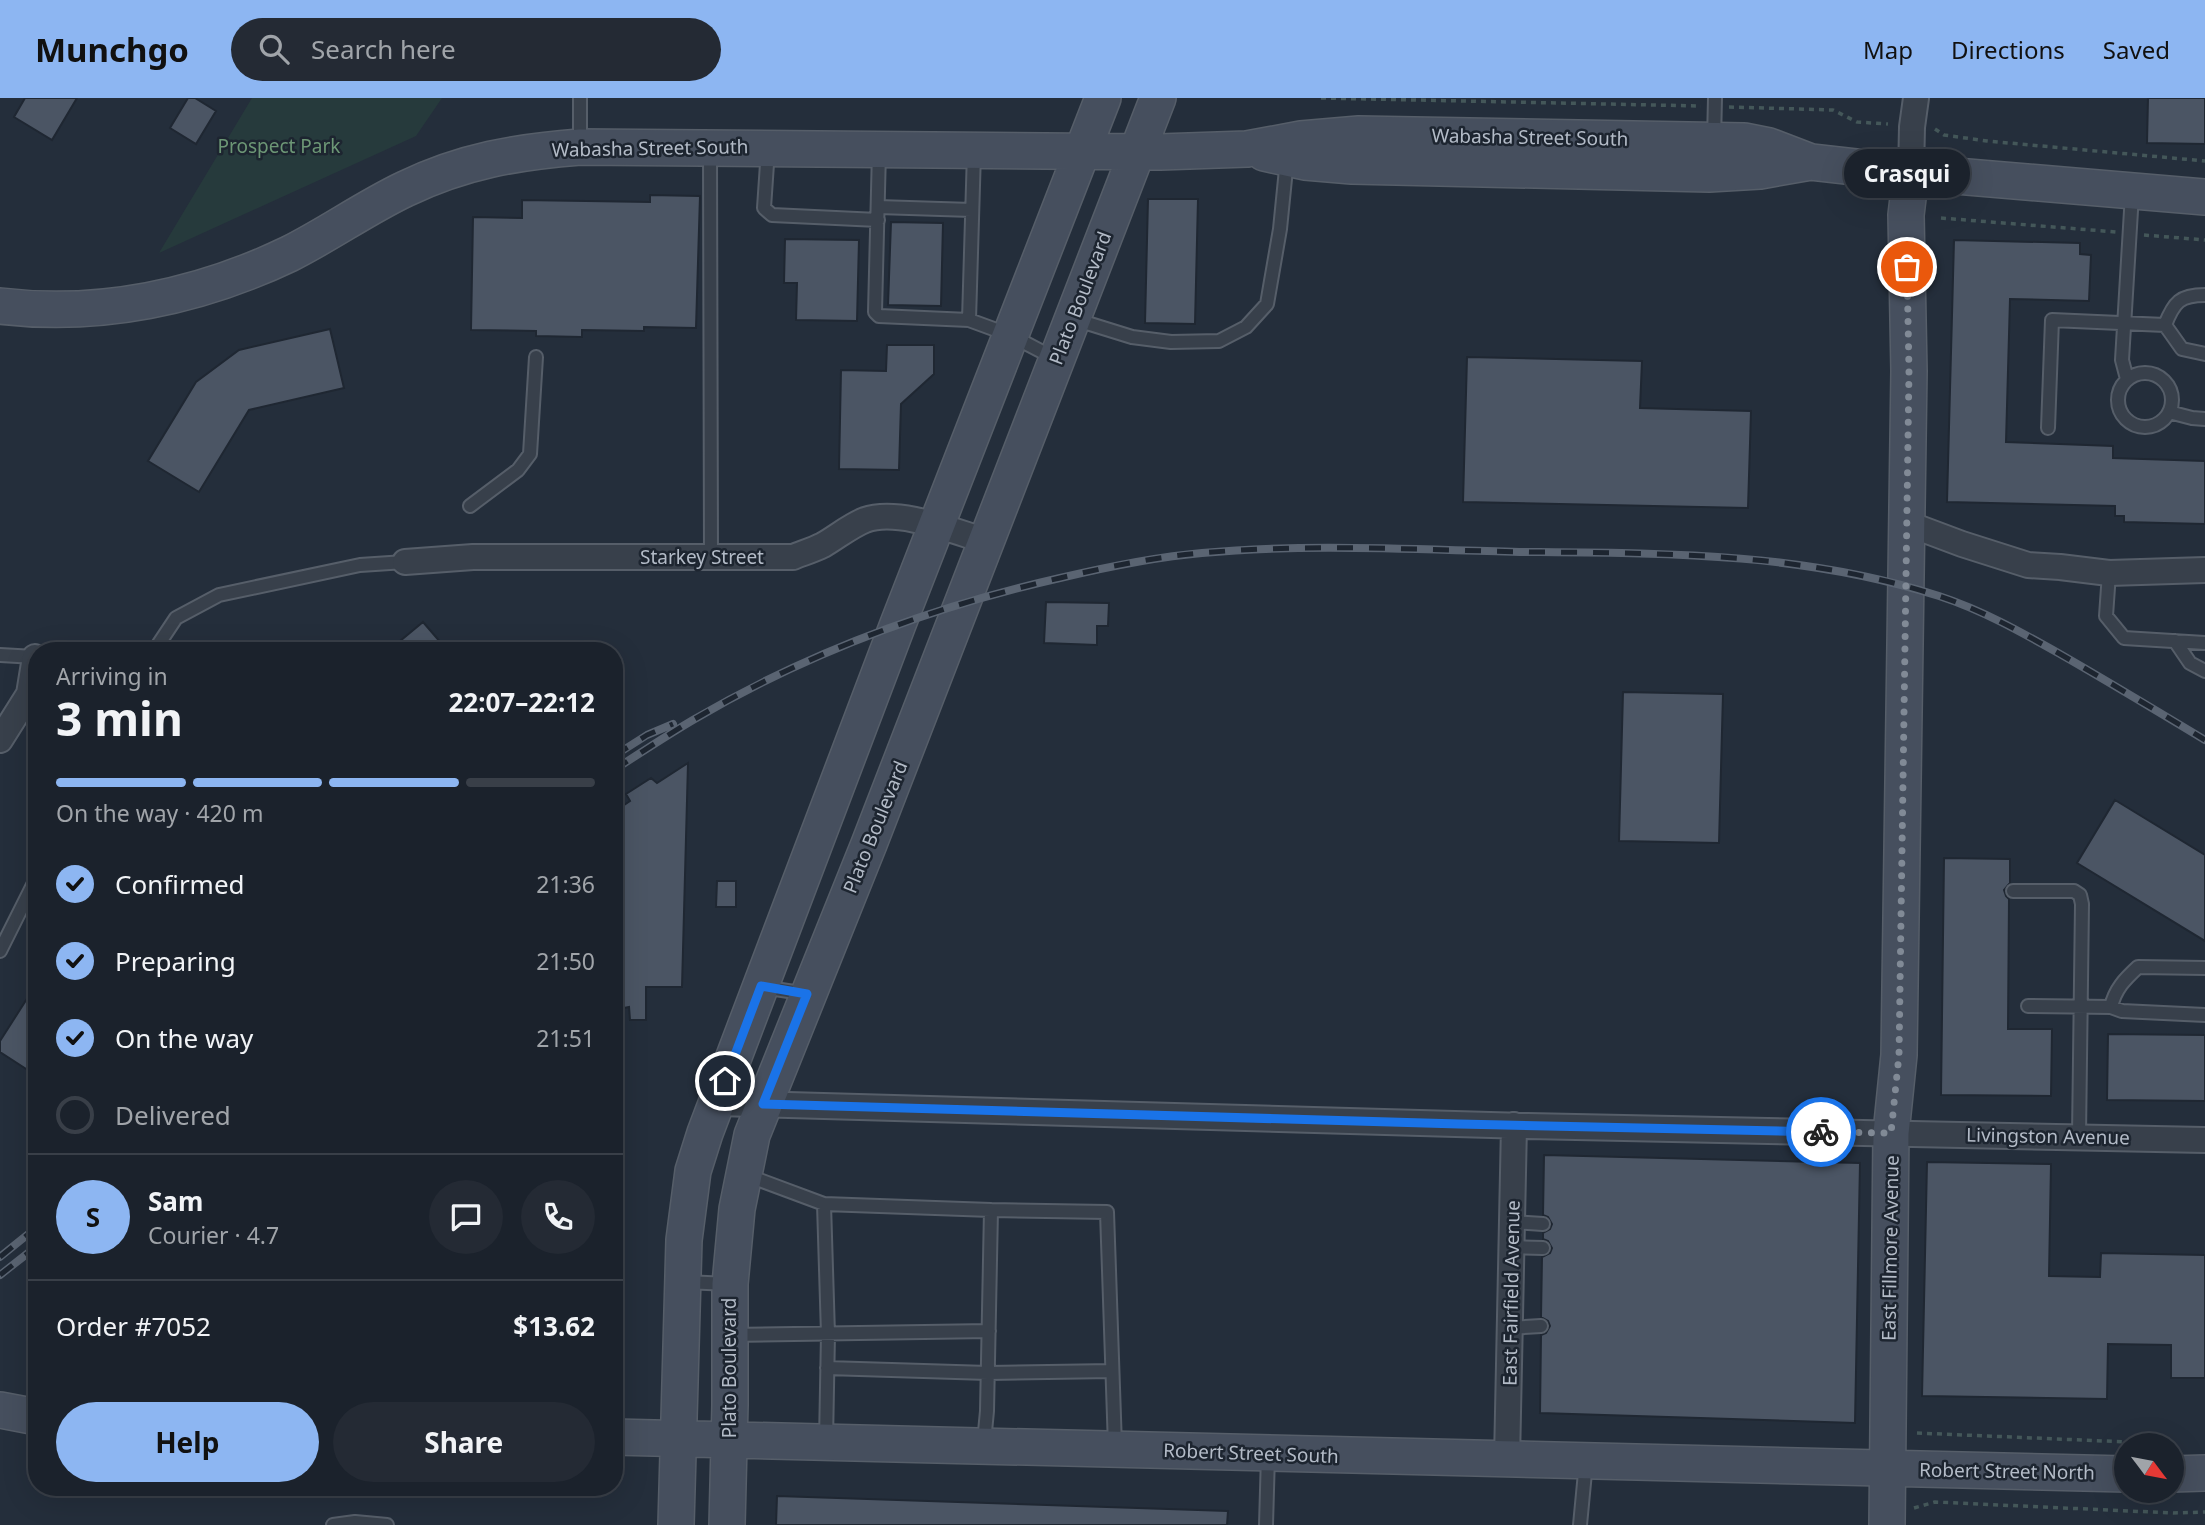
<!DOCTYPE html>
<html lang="en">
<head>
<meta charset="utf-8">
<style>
	body { margin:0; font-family:"Noto Sans",sans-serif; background:#242a34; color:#f1f3f6; height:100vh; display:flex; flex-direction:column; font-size:26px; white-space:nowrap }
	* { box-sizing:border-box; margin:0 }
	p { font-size:23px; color:#a0a4a9 }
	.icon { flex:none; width:38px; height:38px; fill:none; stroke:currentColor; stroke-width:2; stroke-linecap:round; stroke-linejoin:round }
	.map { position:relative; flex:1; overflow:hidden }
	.details { position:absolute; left:28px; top:544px; width:595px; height:854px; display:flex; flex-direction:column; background:#1b222c; border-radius:28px; box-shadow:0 7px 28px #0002,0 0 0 2px #393f48 }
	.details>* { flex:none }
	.needle { width:46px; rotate:122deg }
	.buttons { position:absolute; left:2114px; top:1335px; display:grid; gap:14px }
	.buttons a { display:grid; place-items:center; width:70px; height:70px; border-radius:50%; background:#1b222c; box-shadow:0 7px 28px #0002,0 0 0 2px #393f48; font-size:35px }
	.pin { position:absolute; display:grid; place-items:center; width:60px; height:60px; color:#fff; margin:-30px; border:4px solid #fff; border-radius:50%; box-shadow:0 2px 7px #0007 }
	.courier { position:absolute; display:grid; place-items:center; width:70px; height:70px; margin:-35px; border:5px solid #1a73e8; border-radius:50%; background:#fff; color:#222; box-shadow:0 2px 9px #0007 }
	.bubble { position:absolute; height:49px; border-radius:24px; background:#1b222c; box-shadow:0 7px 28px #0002,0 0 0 2px #393f48; font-size:23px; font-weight:700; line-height:49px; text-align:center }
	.head em { font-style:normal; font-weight:700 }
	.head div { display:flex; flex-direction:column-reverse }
	.head { display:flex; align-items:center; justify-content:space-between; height:119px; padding:0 28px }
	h1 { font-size:46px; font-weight:700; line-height:52px }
	.bar { display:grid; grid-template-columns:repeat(4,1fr); gap:10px 7px; align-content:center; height:84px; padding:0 28px }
	.bar i { height:9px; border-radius:5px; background:#393f48 }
	.bar .active { background:#8db6f2 }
	.bar p { grid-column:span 4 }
	.line { display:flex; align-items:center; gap:18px; padding:0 28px; border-top:2px solid #393f48 }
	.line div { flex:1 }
	.round { display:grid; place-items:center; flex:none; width:74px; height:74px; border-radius:37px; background:#242a34 }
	ol { padding:0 28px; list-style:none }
	li { display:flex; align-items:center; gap:21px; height:77px }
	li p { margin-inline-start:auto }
	li .icon { padding:7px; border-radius:50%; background:#8db6f2; color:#111; stroke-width:4 }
	li:last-child { color:#a0a4a9 }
	li i { width:38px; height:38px; border:4px solid #393f48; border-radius:50% }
	.primary-button { display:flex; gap:14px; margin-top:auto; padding:14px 28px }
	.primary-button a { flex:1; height:80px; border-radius:42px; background:#8db6f2; color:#111; font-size:28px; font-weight:700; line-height:80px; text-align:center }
	.primary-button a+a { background:#242a34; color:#f1f3f6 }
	header { display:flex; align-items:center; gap:42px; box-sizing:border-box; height:98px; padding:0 35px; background:#8db6f2; color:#111 }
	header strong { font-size:33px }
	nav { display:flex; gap:38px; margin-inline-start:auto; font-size:24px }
	.search { width:490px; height:63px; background:#242a34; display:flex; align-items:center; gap:18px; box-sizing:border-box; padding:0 24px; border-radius:38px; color:#a0a4a9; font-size:26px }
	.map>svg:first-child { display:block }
	.green { fill:#263a3c }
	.building { fill:#4b5564; stroke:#1f2732; stroke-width:2 }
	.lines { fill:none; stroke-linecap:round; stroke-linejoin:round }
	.lane-casing { stroke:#565e69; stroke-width:16 }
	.street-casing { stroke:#565e69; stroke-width:28 }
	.secondary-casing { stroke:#565e69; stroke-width:38 }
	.path { stroke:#445759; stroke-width:3.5; stroke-dasharray:5 5; stroke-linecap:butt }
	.lane { stroke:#38404b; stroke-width:12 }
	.street { stroke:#38404b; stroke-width:24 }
	.secondary { stroke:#464f5e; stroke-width:35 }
	.rail-casing { stroke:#5a6472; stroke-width:8 }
	.rail { stroke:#1d2530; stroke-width:5; stroke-dasharray:16; stroke-linecap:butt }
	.done { stroke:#818a96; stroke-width:7; stroke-dasharray:0 12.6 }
	.route { stroke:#1a73e8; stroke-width:9 }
	.labels { text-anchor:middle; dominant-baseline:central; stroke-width:5; stroke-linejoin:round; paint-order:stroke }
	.street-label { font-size:19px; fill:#b3bbc7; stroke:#1d2530 }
	.park-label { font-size:19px; fill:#6c9675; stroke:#1d2530 }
</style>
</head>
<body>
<header>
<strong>Munchgo</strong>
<div class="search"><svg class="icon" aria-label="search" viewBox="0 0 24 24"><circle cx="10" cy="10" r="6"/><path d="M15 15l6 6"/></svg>Search here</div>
<nav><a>Map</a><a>Directions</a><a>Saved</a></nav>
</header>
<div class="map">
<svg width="2205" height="1427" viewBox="0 0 2205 1427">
	<rect width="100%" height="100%" fill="#242e3b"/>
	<path class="green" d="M252,0h190l-26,38 -257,117z"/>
	<path class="building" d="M25,0h52l-25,42 -38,-23z
		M188,0h7l21,13 -20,33 -26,-16z
		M2148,0h57v46l-58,-1z
		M650,97l50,1 -4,132 -52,-1v4l-62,-1v7l-46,-1v-5l-65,-1 2,-113 49,1v-18l128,2z
		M1148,101h50l-3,125 -50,-1z
		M891,124l52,1 -2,83 -53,-1z
		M785,141l74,1 -2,81 -61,-1 1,-37h-13z
		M1954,142l126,3v11l11,1 -2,46 -79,-2 -4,143 107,4v12l92,3v63l-81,-2v-6h-9v-10l-168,-4z
		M330,231l14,59 -95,22 -50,82 -51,-31 48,-79 43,-32z
		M887,247h47v29l-33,30 -2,66 -60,-1 2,-99 45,1z
		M1467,259l175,4 -2,47 111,3 -3,97 -285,-6z
		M1046,504l63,1 -1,23h-11v19l-53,-2z
		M423,524l25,29h-60z
		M1623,594l100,2 -4,149 -100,-2z
		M688,665l-6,224h-36v33h-16l-1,-13 -5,1v-20h-10v-176l16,-11 -4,-7 25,-16 6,5z
		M2115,702l90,55v86l-128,-78z
		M1944,760l66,1v24l-6,7 2,6 3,3 -1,130h44l-1,67 -110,-1z
		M717,783h19v26h-20z
		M37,885v93l-37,-24v-11z
		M2108,936l97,1v66l-98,-1z
		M1544,1057l316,8 -5,260 -315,-10 1,-78 5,-2 4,-7 -2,-5 -7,-4 1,-60 8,-4 2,-5 -4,-7 -5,-2v-6l7,-4 2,-5 -4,-7 -5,-2z
		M1927,1064l124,2 -2,112 51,1 1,-24 104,2v123h-34v-33l-63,-1 -1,55 -185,-3z
		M777,1398l451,15 -1,14h-451z"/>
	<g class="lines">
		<defs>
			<path id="lane" d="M1714,42l1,-42
				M580,49v-49
				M768,51l-4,59 8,7 106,5
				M710,53l1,406
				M879,53l-4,161 4,4 90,4 41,15 46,24
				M878,109l94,3
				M1074,221l58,18 39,5 48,-1 27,-14 21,-23 13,-75 7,-70
				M969,222l5,-168
				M2165,227c9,-23 15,-30 40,-30
				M2165,227l17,24 23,5
				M2118 302a27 27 0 1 1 54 0a27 27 0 1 1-54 0Z
				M2127,281l-5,-19 10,-166
				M2169,314l23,6 13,1
				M2048,330l4,-108 113,5
				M470,408l48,-36 12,-16 6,-97
				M2109,475l-3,43 18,22 81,5
				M2175,543l15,22 15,8
				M154,553l22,-33 43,-23 141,-30 45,-3
				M0,557l35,2
				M2013,793h61l6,4 2,9 -3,232
				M0,853l37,-74
				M762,889l45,7
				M2028,908l83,1 11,4 83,4
				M2111,909c4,-18 14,-28 27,-40l67,1
				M746,1077l78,29 167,6 -4,201 -3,31
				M824,1106l4,130 -2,107
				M991,1112l116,2 8,234
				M1512,1124l31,2
				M1512,1149l31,1
				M685,1184l44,2
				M1510,1230l31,-2
				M730,1237l259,-4
				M827,1270l161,5 124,-2
				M333,1427l22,-3 32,3
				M1266,1427l2,-70
				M1580,1427l6,-63"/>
			<path id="street" d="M1911,75l1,-46 4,-29
				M1906,425l56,21 66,21 32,2 49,6 96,-3
				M405,464l68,-5h320c10,-4 20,-7 30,-12 14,-8 27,-19 42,-25 33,-12 88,11 121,21
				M0,642l29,-46 6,-37
				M717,1005l811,23 677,14
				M1507,1362l7,-335"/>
			<path id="secondary" d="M1264,55l41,9 47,4 357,8 51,-3 51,-9
				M0,208c100,12 199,-9 289,-52 40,-20 76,-46 116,-65 58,-28 111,-37 175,-42l580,5 87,-3 54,-10 58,-5 385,7 25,5 42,16 62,7 332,28
				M0,1312l37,7
				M614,1339l1512,37
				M2172,1376l33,-1
				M676,1427l8,-285 9,-69 12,-38 193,-509 205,-526
				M727,1427l3,-120v-121l7,-75 15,-74 117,-291 289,-746
				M1887,1427l4,-392 8,-78 10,-684 -3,-156 5,-42"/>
		</defs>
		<use href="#lane" class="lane-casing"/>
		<use href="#street" class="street-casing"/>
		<use href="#secondary" class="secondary-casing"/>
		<path class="path" d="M1321,0l380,8
			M1729,9l104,3 24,12 31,2
			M1935,31l9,6 43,6 218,20
			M1941,120l175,14
			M2144,137l61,5
			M1917,1335l258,11
			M1914,1410l21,-6 238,11 32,-1"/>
		<use href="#lane" class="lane"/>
		<use href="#street" class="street"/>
		<use href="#secondary" class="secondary"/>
		<defs>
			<path id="rail" d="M614,658l33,-21 26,-11
				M614,672c26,-17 52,-34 79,-50 114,-67 239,-113 367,-142 47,-11 94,-21 142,-25 108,-10 219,-3 328,-1 139,1 275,1 409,44 43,14 82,36 121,58 49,28 97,57 145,86
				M0,1159l37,-30
				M0,1177l37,-29"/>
		</defs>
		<use href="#rail" class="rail-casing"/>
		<use href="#rail" class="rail"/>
	</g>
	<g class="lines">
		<path class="done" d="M1821,1034l70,1 8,-78 10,-684 -2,-104"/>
		<path class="route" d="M725,983l36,-95 46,8 -44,110 696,20 362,8"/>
	</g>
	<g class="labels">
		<g class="street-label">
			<text transform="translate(1530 39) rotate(1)">Wabasha Street South</text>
			<text transform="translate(650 50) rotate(-1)">Wabasha Street South</text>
			<text transform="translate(1080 200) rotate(-69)">Plato Boulevard</text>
			<text x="702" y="459">Starkey Street</text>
			<text transform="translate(875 729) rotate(-68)">Plato Boulevard</text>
			<text transform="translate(2048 1038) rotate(1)">Livingston Avenue</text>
			<text transform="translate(1890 1150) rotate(-89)">East Fillmore Avenue</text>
			<text transform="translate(1511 1195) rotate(-89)">East Fairfield Avenue</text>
			<text transform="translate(729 1270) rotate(-90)">Plato Boulevard</text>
			<text transform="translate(1251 1355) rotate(2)">Robert Street South</text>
			<text transform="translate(2007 1373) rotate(1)">Robert Street North</text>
		</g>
		<g class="park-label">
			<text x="279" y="48">Prospect Park</text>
		</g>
	</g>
</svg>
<div class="buttons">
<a><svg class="needle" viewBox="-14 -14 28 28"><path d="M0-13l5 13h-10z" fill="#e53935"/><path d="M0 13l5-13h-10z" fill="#a0a4a9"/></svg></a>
</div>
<div class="pin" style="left:1907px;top:169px;background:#ea580c"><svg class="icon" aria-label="bag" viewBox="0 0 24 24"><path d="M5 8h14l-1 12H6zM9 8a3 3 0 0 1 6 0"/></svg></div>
<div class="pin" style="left:725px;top:983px;background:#1f2937"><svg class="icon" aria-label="home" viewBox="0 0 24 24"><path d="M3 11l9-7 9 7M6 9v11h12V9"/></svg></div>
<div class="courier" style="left:1821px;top:1034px"><svg class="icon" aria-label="bike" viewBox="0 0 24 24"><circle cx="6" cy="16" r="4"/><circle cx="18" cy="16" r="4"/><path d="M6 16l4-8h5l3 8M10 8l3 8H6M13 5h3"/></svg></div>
<div class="bubble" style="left:1844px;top:51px;width:126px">Crasqui</div>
<section class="details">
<div class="head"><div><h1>3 min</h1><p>Arriving in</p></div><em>22:07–22:12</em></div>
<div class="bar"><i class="active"></i><i class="active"></i><i class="active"></i><i></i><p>On the way · 420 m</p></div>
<ol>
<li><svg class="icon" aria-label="check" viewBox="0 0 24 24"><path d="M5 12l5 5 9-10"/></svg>Confirmed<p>21:36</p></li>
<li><svg class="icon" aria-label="check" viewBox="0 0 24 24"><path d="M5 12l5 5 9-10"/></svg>Preparing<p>21:50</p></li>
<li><svg class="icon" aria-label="check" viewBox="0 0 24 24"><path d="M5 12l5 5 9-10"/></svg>On the way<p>21:51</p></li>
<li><i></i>Delivered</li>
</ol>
<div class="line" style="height:126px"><b class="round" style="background:#8db6f2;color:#111">S</b><div><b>Sam</b><p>Courier · 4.7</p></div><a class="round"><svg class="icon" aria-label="chat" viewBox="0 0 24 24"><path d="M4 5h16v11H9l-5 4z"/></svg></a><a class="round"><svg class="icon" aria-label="phone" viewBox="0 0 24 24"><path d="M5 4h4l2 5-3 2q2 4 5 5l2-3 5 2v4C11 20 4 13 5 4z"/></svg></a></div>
<div class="line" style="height:91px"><div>Order #7052</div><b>$13.62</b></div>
<div class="primary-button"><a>Help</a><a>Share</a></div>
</section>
</div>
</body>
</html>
